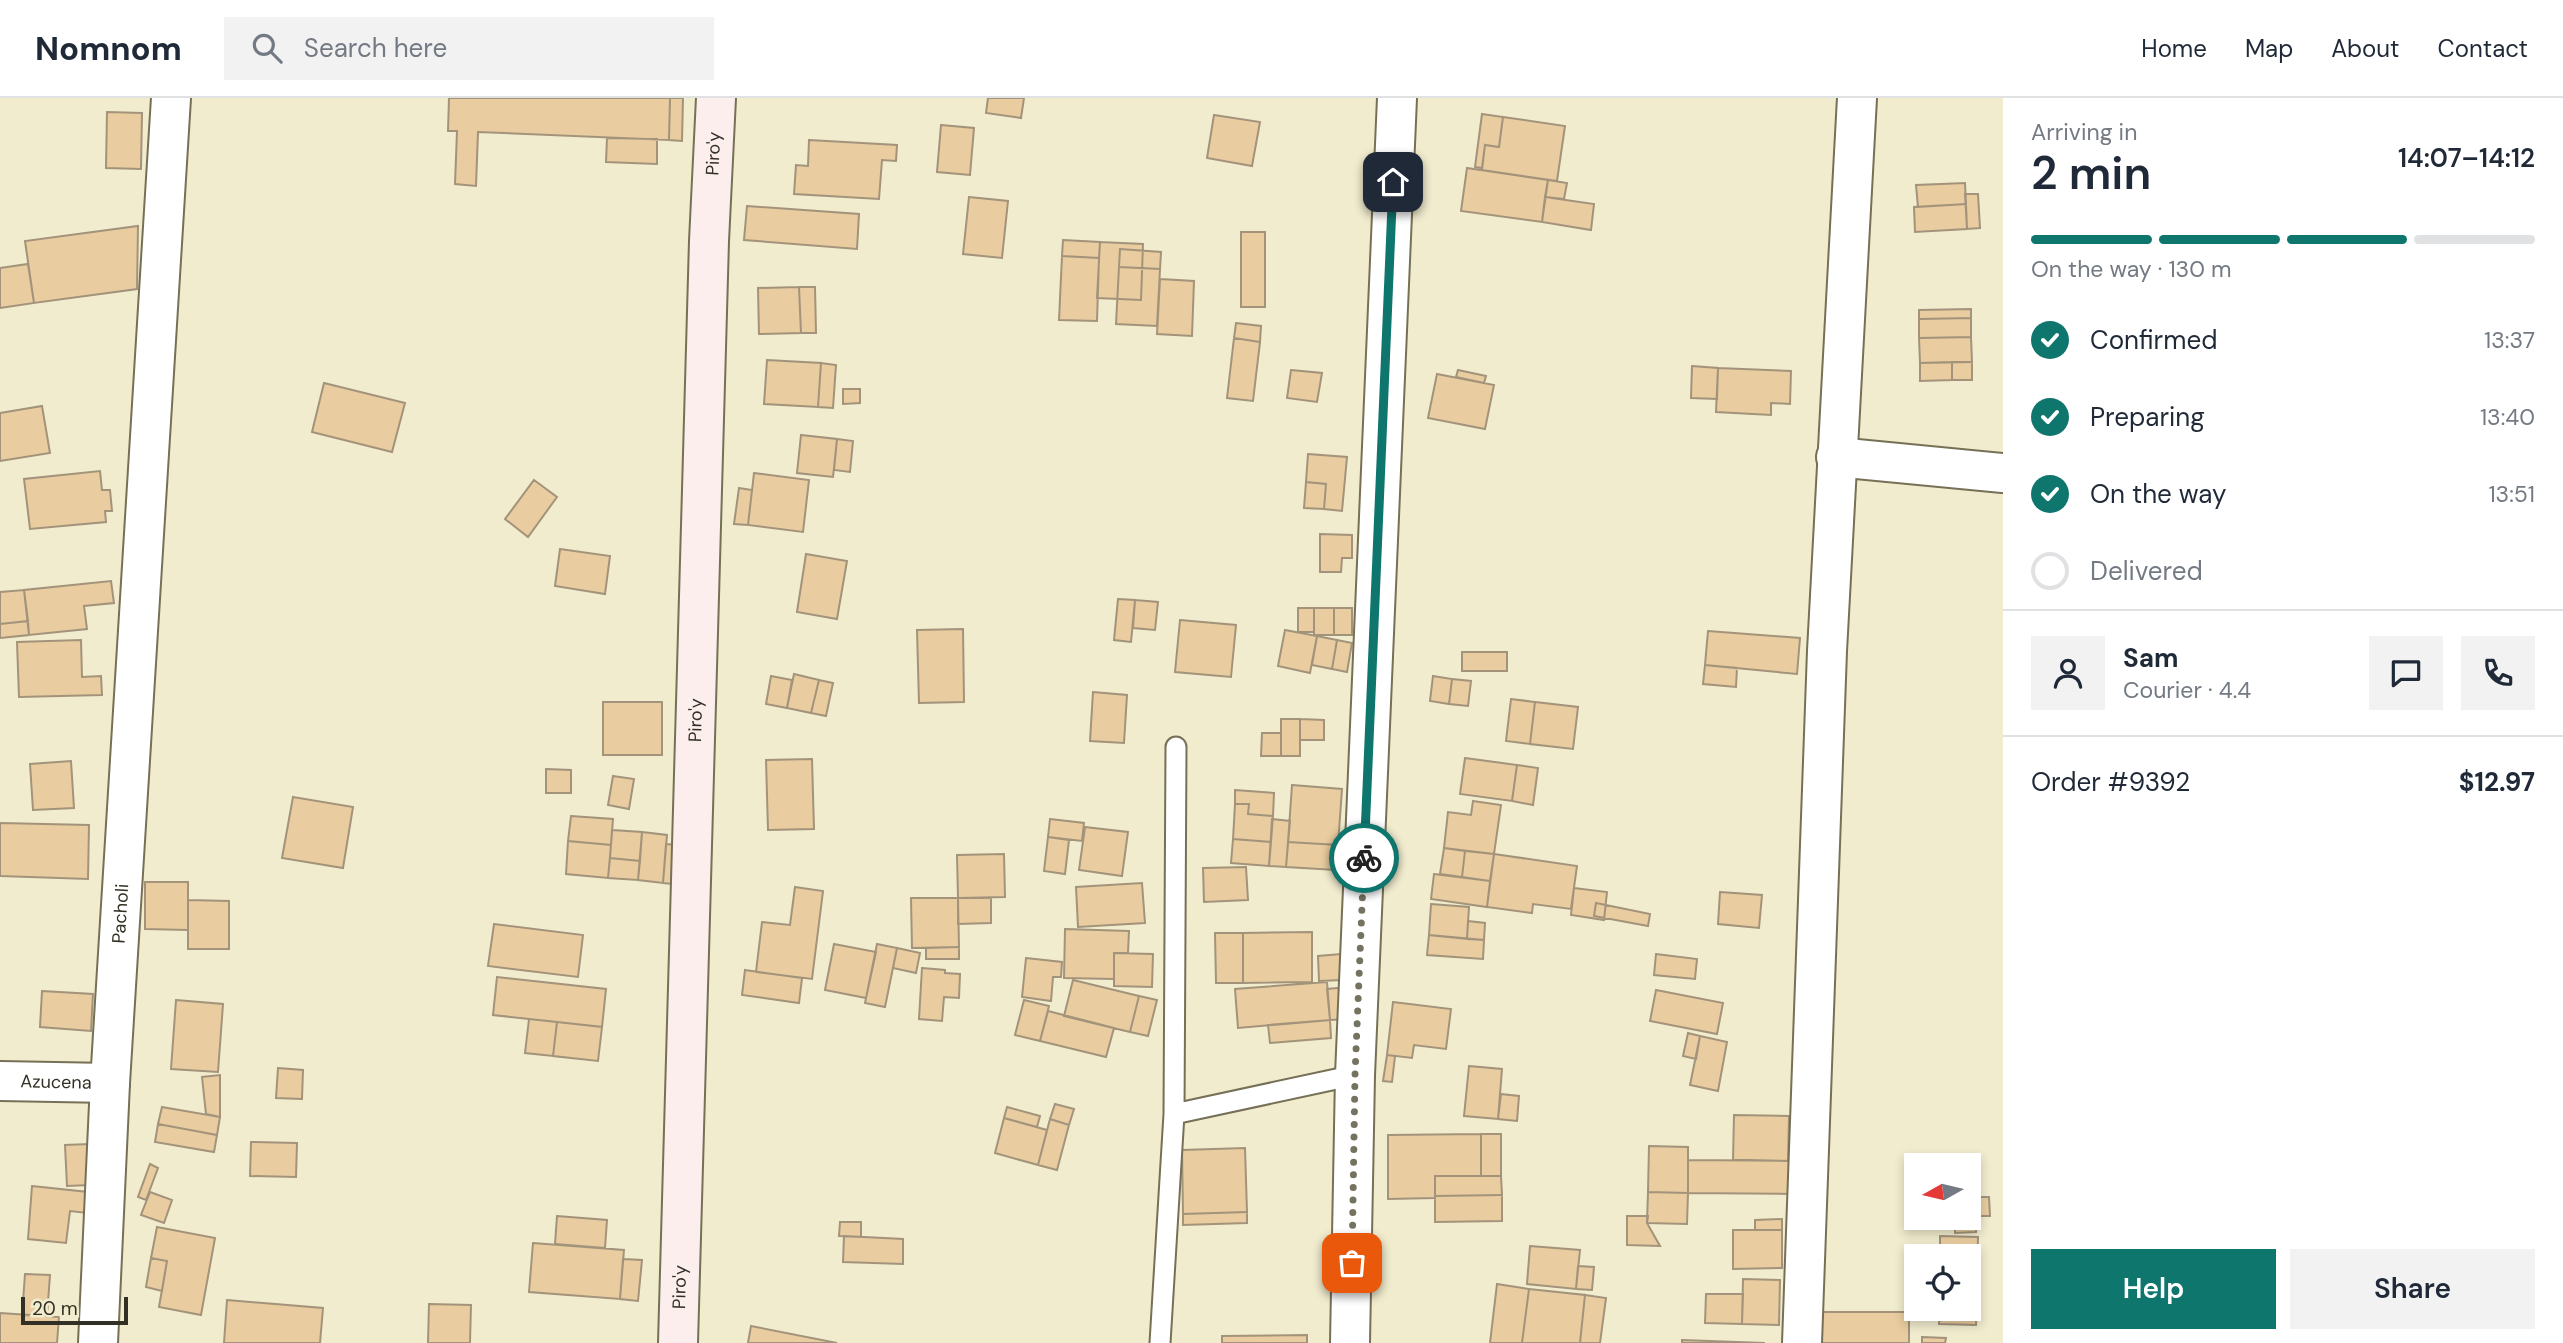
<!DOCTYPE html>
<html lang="en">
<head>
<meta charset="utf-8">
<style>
	body { margin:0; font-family:"DM Sans",sans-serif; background:#f2f2f3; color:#1f2937; height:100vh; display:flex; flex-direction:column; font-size:26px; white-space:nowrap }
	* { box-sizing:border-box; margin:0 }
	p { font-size:23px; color:#747a83 }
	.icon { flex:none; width:38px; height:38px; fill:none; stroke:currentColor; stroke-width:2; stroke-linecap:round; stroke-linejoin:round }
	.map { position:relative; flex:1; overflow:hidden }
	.drawer { display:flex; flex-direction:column; background:#fff; width:560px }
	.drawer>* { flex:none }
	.needle { width:46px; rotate:262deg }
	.buttons { position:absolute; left:1904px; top:1055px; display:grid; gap:14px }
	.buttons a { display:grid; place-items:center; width:77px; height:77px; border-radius:0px; background:#fff; box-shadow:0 4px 10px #0003; font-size:35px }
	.scale { position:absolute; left:21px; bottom:18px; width:107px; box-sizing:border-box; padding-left:7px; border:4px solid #323024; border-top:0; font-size:19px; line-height:24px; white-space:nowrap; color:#323024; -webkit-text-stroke:5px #f1ecce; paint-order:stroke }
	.pin { position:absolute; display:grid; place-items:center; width:60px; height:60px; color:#fff; margin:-30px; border-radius:14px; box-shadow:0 4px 10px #0006 }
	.courier { position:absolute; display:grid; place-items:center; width:70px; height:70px; margin:-35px; border:5px solid #0f766e; border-radius:50%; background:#fff; color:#222; box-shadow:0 2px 9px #0007 }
	.head em { font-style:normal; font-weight:600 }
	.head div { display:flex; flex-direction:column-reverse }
	.head { display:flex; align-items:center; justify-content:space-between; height:119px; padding:0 28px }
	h1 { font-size:46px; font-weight:600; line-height:52px }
	.bar { display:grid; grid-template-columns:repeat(4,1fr); gap:10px 7px; align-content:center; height:84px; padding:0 28px }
	.bar i { height:9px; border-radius:5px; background:#e0e1e3 }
	.bar .active { background:#0f766e }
	.bar p { grid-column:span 4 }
	.line { display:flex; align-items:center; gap:18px; padding:0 28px; border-top:2px solid #e0e1e3 }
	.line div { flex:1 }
	.round { display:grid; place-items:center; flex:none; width:74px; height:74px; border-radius:0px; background:#f2f2f3 }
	ol { padding:0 28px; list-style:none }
	li { display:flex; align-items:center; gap:21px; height:77px }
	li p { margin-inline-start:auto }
	li .icon { padding:7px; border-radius:50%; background:#0f766e; color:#fff; stroke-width:4 }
	li:last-child { color:#747a83 }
	li i { width:38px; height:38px; border:4px solid #e0e1e3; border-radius:50% }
	.action { display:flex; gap:14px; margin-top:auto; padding:14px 28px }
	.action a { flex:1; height:80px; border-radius:0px; background:#0f766e; color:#fff; font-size:28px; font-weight:600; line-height:80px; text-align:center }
	.action a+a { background:#f2f2f3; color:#1f2937 }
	header { display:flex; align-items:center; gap:42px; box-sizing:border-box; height:98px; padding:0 35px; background:#fff; border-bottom:2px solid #e0e1e3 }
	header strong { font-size:33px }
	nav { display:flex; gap:38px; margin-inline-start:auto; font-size:24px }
	.search { width:490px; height:63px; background:#f2f2f3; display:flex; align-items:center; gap:18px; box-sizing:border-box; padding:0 24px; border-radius:0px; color:#747a83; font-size:26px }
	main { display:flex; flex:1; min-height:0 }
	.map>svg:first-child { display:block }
	.building { fill:#e9cda0; stroke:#a3937b; stroke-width:2 }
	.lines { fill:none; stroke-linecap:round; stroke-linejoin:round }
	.service-casing { stroke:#757056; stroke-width:23 }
	.minor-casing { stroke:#757056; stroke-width:42 }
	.secondary-casing { stroke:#757056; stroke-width:42 }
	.service { stroke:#fff; stroke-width:19 }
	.minor { stroke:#fff; stroke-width:38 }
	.secondary { stroke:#fbeeed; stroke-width:38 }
	.done { stroke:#757260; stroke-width:7; stroke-dasharray:0 12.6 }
	.route { stroke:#0f766e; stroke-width:9 }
	.labels { text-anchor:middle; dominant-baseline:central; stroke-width:6; stroke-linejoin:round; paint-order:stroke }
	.street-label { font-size:18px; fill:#323024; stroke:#f1ecce }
</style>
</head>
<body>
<header>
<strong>Nomnom</strong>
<div class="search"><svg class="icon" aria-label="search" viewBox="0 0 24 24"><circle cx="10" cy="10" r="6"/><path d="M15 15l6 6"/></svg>Search here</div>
<nav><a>Home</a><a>Map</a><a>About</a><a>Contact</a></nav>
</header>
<main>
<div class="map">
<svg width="2003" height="1245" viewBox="0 0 2003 1245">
	<rect width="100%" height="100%" fill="#f1ecce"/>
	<path class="building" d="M449,0h221l-1,42 -191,-8 -2,54 -21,-2 2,-53h-9z
		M670,0h13l-1,43 -13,-1z
		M988,0h36l-3,20 -35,-5z
		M107,14l35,1 -1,56 -35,-1z
		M1482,16l21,3 -4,30 -14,-2 -3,23 -7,-1z
		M1214,17l46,7 -8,44 -45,-8z
		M1503,19l62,9 -8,55 -75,-11 3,-25 14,2z
		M941,27l33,3 -4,47 -33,-3z
		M607,40l50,1v25l-51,-2z
		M809,42l88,5 -1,16 -14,-1 -3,39 -85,-5 2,-29 12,1z
		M1467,70l81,12 -6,42 -81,-11z
		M1548,82l19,3 -3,16 -19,-2z
		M1965,85l1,21 -48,3 -2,-22z
		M1965,96h13l2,34 -13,1z
		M969,99l39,4 -6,57 -39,-4z
		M1545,99l49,7 -3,26 -49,-8z
		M1966,106l1,25 -52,3 -1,-25z
		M747,108l112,8 -2,35 -113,-9z
		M138,128l-1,63 -103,14 -9,-62z
		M1241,134h24v75h-24z
		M1063,142l37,2 -1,16 -37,-2z
		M1100,144l43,2 -2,56 -44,-2z
		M1120,151l41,3 -1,17 -41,-2z
		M1062,158l37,2 -2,63 -38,-1z
		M28,166l6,39 -34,5v-40z
		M1119,169l41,2 -3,57 -41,-2z
		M1160,181l34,2 -2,55 -35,-2z
		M799,189l2,46 -42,1 -1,-46z
		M799,189h16l1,46h-15z
		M1971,211v9l-52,1v-9z
		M1971,220v19l-52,1v-19z
		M1236,225l25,3 -1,16 -26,-4z
		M1971,239l1,25 -52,1 -1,-25z
		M1234,240l26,4 -7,59 -26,-3z
		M767,262l54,3 -3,44 -54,-3z
		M1952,264h20v18h-20z
		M1952,264v18l-32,1v-18z
		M821,265l15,2 -3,43 -15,-1z
		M1692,268l26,2 -1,31 -26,-1z
		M1718,270l73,3 -1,33 -19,-1v12l-55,-3z
		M1291,272l31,3 -5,29 -30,-4z
		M1458,272l28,6 -2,7 -28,-6z
		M1437,276l57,11 -9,44 -57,-11z
		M324,285l81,20 -13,49 -80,-20z
		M843,291h17v14l-17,1z
		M42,308l8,47 -50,8v-48z
		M801,337l36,4 -4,38 -36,-4z
		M837,341l16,2 -3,31 -16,-2z
		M1308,356l39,3 -5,54 -18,-2 2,-25 -20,-2z
		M100,373l2,19h8l2,21h-7l1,11 -76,7 -6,-50z
		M754,375l55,7 -6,52 -55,-7z
		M534,382l23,17 -29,40 -23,-18z
		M1306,384l20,2 -2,25 -20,-1z
		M739,390l13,2 -4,35 -14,-1z
		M1320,436l32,1v23h-10l-1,14h-21z
		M560,451l50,7 -5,38 -50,-8z
		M806,456l41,7 -10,58 -40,-7z
		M111,483l3,22 -30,3 3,23 -58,6 -5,-45z
		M24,492l4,31 -28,3v-32z
		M1118,501l17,1 -4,42 -17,-2z
		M1135,502l23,2 -3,28 -22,-2z
		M1298,510h16v24h-16z
		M1314,510h20v27h-20z
		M1334,510h18v27h-18z
		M1180,522l56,5 -5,52 -56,-5z
		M28,523l1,14 -29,3v-14z
		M963,531l1,73 -45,1 -2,-73z
		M1285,532l32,6 -7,37 -32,-7z
		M1708,533l92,7 -3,36 -92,-9z
		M1317,538l20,4 -5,29 -20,-4z
		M81,542l1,37 19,-1 1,19 -83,2 -2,-55z
		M1337,542l15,3 -5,29 -15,-3z
		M1462,554h45v19h-45z
		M1705,567l32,3 -1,19 -33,-3z
		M794,576l25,6 -8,33 -24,-5z
		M771,578l21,4 -5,28 -21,-4z
		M1433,578l19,3 -3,25 -19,-3z
		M1452,581l19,2 -3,25 -19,-2z
		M819,582l14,3 -7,33 -15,-3z
		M1093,594l34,3 -3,48 -34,-2z
		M1511,601l24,3 -5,42 -24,-3z
		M603,604h59v53h-59z
		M1535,604l43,5 -5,42 -43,-5z
		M1281,621h19v37h-19z
		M1300,621l24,1v20h-24z
		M1262,635h19v23h-20z
		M1465,660l52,7 -5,36 -52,-7z
		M812,661l2,70 -46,1 -2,-70z
		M71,663l3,47 -41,2 -3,-46z
		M1517,667l21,3 -5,37 -21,-4z
		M546,671l25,1v23h-25z
		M613,678l21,3 -5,30 -21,-4z
		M1292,687l50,4 -4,56 -50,-3z
		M1235,692l39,3 -1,23 -25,-2 1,-10h-14z
		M293,699l60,10 -10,61 -61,-10z
		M1473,703l28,4 -7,49 -50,-6 4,-36 23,3z
		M1235,706h14l-1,10 25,2 -2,26 -38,-3z
		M571,718l42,3 -2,26 -43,-4z
		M1050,721l34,4 -2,18 -34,-4z
		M1272,721l18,2 -4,46 -17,-1z
		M0,725l89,2 -1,54 -88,-3z
		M1085,729l43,5 -6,44 -43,-6z
		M612,732l30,2 -2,29 -30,-3z
		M642,734l25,3 -4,48 -25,-3z
		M1048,739l21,3 -4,34 -21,-3z
		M1233,741l38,3 -2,24 -38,-3z
		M568,743l43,4 -3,33 -42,-4z
		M1288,744l50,3 -2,25 -50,-3z
		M666,746l10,1 -3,39 -10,-1z
		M1444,750l21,3 -3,26 -22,-3z
		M1465,753l29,3 -4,27 -28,-4z
		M1004,756l1,43 -47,1 -1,-43z
		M1494,756l83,12 -6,43 -38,-5 -1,9 -45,-6z
		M610,760l30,3 -2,19 -30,-2z
		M1246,769l2,33 -44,2 -1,-34z
		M1434,776l56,7 -3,26 -56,-8z
		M145,784h43v48l-43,-1z
		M1142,785l3,40 -67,4 -2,-40z
		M795,789l28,4 -11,88 -56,-7 6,-50 28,3z
		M1574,790l33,4 -3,28 -33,-5z
		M1720,794l42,3 -3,33 -41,-4z
		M911,800h47l1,49 -47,1z
		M958,800h33v25l-33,1z
		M188,802l41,1v48h-41z
		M1596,805l54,11 -2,12 -54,-10z
		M1431,806l38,3 -2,32 -38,-4z
		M1468,823l17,2 -1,17 -17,-1z
		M494,826l89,11 -5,42 -90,-11z
		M1065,831l64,2 -1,22h-14v26l-50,-1z
		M1312,834v50l-69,1v-50z
		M1215,835h28v50h-27z
		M1429,837l55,5 -1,19 -56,-4z
		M834,846l42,8 -10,46 -41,-8z
		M877,846l20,4 -12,59 -20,-4z
		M959,849v12h-33v-11z
		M897,850l23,5 -4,20 -23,-5z
		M1114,855l39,1 -1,33 -38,-1z
		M1341,856l2,26 -24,1 -1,-25z
		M1656,856l41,5 -2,20 -41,-4z
		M1026,860l36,4 -1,15h-8l-2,24 -29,-4z
		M922,870l23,2v3l15,1 -1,24 -15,-1 -2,24 -23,-2z
		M745,872l57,8 -3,25 -57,-8z
		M497,879l109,12 -4,38 -109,-12z
		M1073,882l66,16 -9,36 -66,-16z
		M1327,884l3,38 -92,8 -3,-39z
		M1349,889l3,32 -22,1 -3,-31z
		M1656,892l67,13 -6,31 -67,-13z
		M42,893l51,3 -2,37 -51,-4z
		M1139,898l18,4 -9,36 -18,-4z
		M176,902l47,4 -5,68 -47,-3z
		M1024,902l25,6 -9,35 -25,-6z
		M1393,904l58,7 -5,40 -32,-4 -2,13 -25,-3z
		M1048,913l66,17 -8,29 -66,-16z
		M529,921l28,3 -4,34 -28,-3z
		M1330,922l1,18 -61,5 -2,-18z
		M557,924l45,5 -4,34 -45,-5z
		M1688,935l12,3 -4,23 -13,-3z
		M1700,938l27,6 -9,49 -28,-6z
		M1387,957l8,1 -3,26 -9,-1z
		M1469,968l33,3 -4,50 -34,-3z
		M278,970l25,2 -1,29 -26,-1z
		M220,977v42l-14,-3 -4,-37z
		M1501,996l18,2 -2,25 -19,-2z
		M1055,1006l19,5 -5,16 -19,-6z
		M162,1009l58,10 -3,18 -59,-11z
		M1007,1009l33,9 -3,11 -33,-9z
		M1734,1017l55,1 -1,45 -55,-1z
		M1004,1020l43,12 -9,35 -43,-12z
		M1050,1021l19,6 -12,45 -19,-5z
		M158,1026l59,11 -3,17 -59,-10z
		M1481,1036h20v42h-20z
		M1481,1036v42h-46v22l-47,1v-64z
		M251,1044l46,1 -1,34 -46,-1z
		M89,1046l1,41 -23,1 -2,-41z
		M1649,1048l39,1v46l-40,-1z
		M1245,1050l2,64 -64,2 -1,-64z
		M1688,1062l108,1 -1,33 -107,-1z
		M150,1066l8,4 -12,32 -8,-3z
		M1435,1078h66l1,19 -67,1z
		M32,1088l56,6 -1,21 -17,-2 -4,32 -38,-4z
		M150,1094l22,8 -8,23 -23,-8z
		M1648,1094l40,1 -1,31 -40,-1z
		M1502,1097v26l-67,1v-26z
		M1969,1099h7v35l-21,1v-15h14z
		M1976,1099h13l1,19h-13z
		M1247,1114v11l-64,2v-11z
		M557,1118l50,4 -2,28 -50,-4z
		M1627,1118h21l-1,7 13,23 -33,-1z
		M1782,1121v11h-27v-10z
		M840,1124h21v15l-22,-1z
		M157,1129l58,11 -14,77 -42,-8 8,-46 -16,-3z
		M1733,1132h49v38l-49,1z
		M844,1138l59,3v25l-60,-2z
		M1940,1138l38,1 -2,88 -37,-1 1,-15h29v-53h-29z
		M533,1145l91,7 -4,49 -91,-7z
		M1530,1148l50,4 -4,39 -49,-5z
		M151,1160l16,3 -5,30 -16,-4z
		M623,1161l19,1 -4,41 -18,-2z
		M1578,1168l16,1 -2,23 -16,-1z
		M25,1176l25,1 -3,41 -25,-1z
		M1743,1181l37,1 -1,45 -37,-1z
		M1497,1186l32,5 -7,54h-32z
		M1529,1191l56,6 -5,48h-58z
		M1706,1196h37l-1,30 -37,-1z
		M1585,1197l21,3 -6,45h-20z
		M227,1202l96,8 -3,35h-96z
		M429,1206l42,1 -1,38h-42z
		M1820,1214h89v31h-89z
		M0,1215l59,4 -2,26h-57z
		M751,1228l86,17h-89z
		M1307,1237v8h-85v-7z
		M1922,1239l24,1 -1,5h-23z
		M1682,1242l83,3h-83z"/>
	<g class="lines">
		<defs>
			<path id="service" d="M1174,1016l181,-39
				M1160,1245l14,-229 2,-367"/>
			<g id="minor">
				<path d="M1836,359l167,16"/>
				<path id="s1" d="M0,983l110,2"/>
				<path id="s2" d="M98,1245l12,-260 61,-985"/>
				<path d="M1350,1245l5,-268 42,-977"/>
				<path d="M1802,1245l25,-692 30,-553"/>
			</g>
			<g id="secondary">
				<path id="s3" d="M678,1245l31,-1102 7,-143"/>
			</g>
		</defs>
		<use href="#service" class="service-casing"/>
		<use href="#minor" class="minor-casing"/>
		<use href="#secondary" class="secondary-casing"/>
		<use href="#service" class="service"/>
		<use href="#minor" class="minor"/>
		<use href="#secondary" class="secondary"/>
	</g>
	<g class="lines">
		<path class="done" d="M1352,1165l3,-188 9,-217"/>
		<path class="route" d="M1364,760l29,-676"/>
	</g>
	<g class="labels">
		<g class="street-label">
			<text stroke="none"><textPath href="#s3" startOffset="1190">Piro'y</textPath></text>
			<text stroke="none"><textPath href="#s3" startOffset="623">Piro'y</textPath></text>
			<text stroke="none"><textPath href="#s2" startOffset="430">Pacholi</textPath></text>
			<text stroke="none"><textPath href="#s1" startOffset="56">Azucena</textPath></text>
			<text stroke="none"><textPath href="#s3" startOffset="56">Piro'y</textPath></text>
		</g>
	</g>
</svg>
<div class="buttons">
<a><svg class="needle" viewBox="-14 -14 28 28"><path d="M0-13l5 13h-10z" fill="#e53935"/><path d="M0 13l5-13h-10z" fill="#747a83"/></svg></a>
<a><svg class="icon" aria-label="locate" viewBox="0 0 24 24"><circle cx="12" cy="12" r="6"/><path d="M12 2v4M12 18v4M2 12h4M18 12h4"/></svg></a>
</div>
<div class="scale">20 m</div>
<div class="pin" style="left:1352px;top:1165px;background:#ea580c"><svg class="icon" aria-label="bag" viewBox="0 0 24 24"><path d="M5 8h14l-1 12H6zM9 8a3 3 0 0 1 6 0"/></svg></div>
<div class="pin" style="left:1393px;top:84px;background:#1f2937"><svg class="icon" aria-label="home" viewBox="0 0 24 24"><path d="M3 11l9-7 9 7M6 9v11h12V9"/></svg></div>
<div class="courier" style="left:1364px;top:760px"><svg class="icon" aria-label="bike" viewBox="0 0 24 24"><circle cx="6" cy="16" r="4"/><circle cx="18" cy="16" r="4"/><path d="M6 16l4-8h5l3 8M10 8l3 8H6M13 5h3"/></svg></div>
</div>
<section class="drawer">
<div class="head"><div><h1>2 min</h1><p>Arriving in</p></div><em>14:07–14:12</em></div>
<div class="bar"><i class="active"></i><i class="active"></i><i class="active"></i><i></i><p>On the way · 130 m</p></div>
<ol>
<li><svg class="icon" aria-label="check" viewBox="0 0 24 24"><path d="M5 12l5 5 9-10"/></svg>Confirmed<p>13:37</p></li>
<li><svg class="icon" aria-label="check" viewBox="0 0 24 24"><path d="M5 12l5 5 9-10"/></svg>Preparing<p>13:40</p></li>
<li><svg class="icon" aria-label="check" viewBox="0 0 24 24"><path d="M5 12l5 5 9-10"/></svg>On the way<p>13:51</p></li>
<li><i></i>Delivered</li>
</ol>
<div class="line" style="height:126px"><a class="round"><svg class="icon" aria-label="person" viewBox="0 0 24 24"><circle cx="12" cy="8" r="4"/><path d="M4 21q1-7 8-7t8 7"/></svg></a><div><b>Sam</b><p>Courier · 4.4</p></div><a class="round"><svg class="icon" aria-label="chat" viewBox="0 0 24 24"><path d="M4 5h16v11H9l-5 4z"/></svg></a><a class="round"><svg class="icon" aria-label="phone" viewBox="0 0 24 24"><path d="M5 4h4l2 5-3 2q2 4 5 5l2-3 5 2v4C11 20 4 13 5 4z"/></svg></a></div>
<div class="line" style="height:91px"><div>Order #9392</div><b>$12.97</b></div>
<div class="action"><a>Help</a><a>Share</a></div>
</section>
</main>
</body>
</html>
